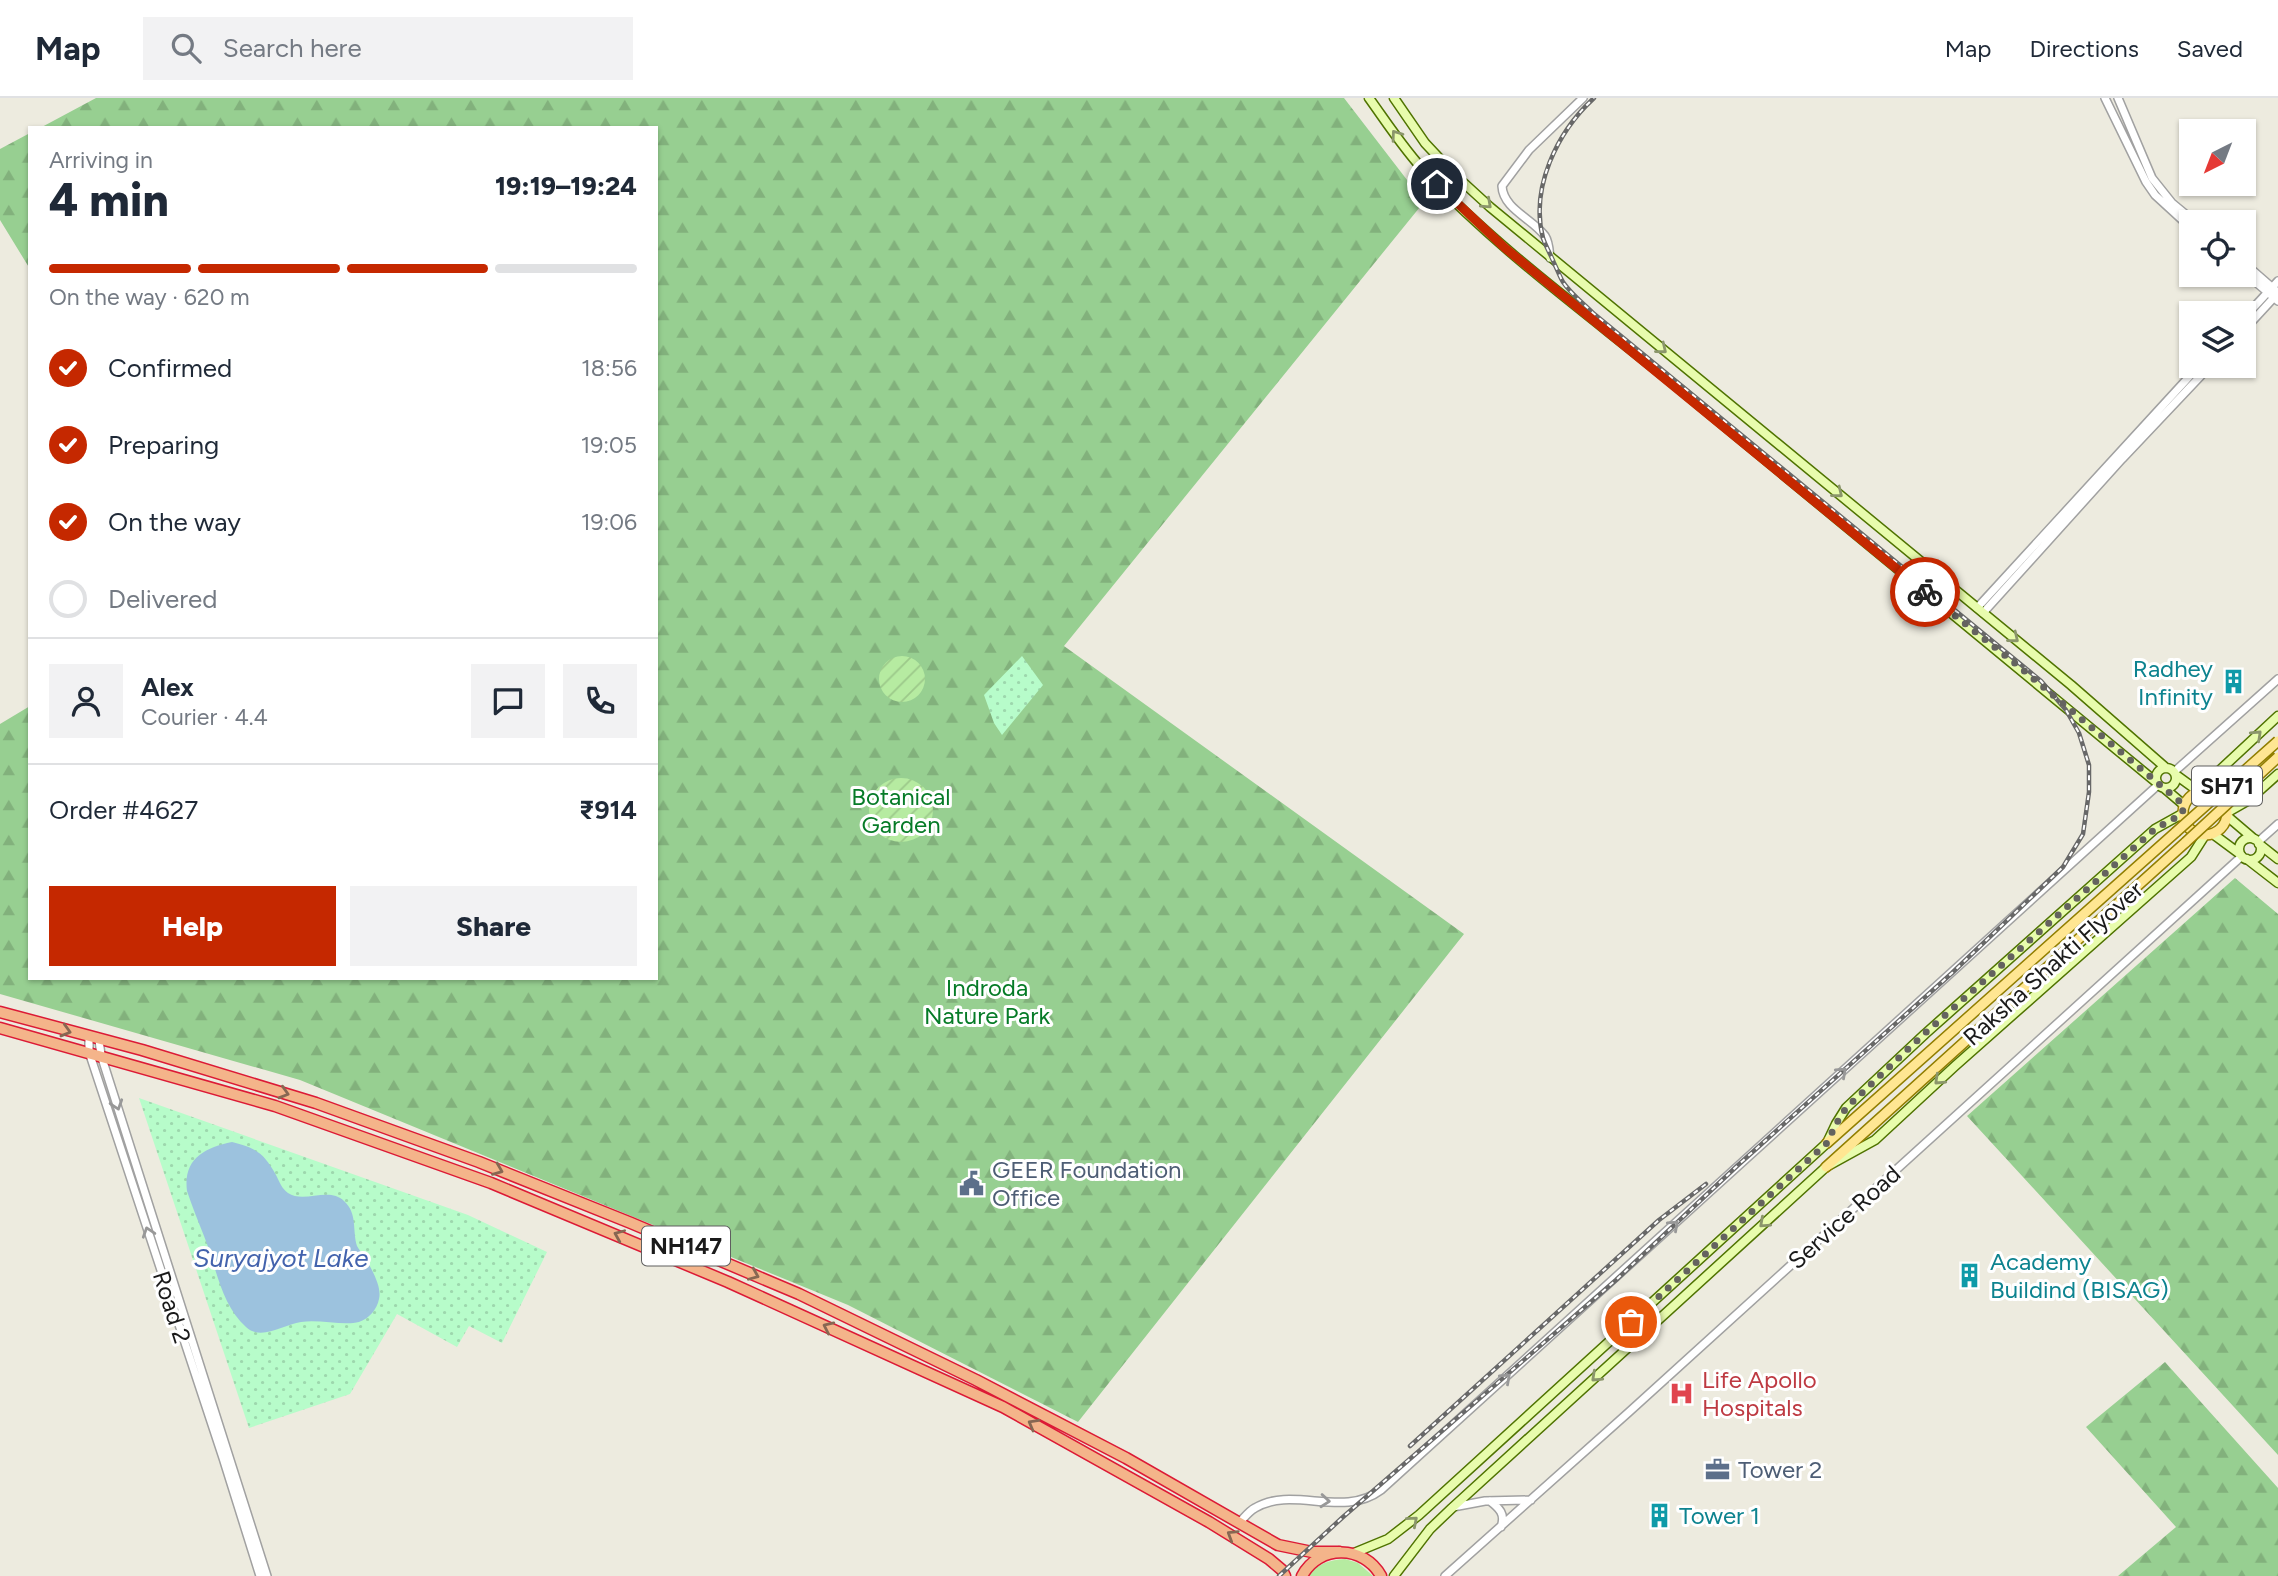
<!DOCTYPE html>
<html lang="en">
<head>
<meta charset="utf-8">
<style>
	body { margin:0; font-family:Figtree,sans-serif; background:#f2f2f3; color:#1f2937; height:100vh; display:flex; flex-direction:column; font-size:26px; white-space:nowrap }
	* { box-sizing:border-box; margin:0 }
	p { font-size:23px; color:#747a83 }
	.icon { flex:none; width:38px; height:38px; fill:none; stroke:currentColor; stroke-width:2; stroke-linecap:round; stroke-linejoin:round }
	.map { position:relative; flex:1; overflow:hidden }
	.drawer { position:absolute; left:28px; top:28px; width:630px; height:854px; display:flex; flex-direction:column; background:#fff; border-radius:0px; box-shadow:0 2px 5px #0004 }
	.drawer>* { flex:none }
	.needle { width:46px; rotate:222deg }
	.buttons { position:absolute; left:2179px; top:21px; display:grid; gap:14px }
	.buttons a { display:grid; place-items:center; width:77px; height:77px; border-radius:0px; background:#fff; box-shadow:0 2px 5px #0004; font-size:35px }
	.pin { position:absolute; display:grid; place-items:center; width:60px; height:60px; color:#fff; margin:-30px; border:4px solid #fff; border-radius:50%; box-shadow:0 2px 7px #0007 }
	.courier { position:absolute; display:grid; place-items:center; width:70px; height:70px; margin:-35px; border:5px solid #c52800; border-radius:50%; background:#fff; color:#222; box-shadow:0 2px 9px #0007 }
	.headline em { font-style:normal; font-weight:800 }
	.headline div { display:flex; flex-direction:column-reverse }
	.headline { display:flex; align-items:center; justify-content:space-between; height:119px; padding:0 21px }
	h1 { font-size:46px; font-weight:800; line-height:52px }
	.bar { display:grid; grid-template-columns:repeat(4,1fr); gap:10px 7px; align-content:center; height:84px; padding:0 21px }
	.bar i { height:9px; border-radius:5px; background:#e0e1e3 }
	.bar .active { background:#c52800 }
	.bar p { grid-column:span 4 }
	.line { display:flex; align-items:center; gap:18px; padding:0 21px; border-top:2px solid #e0e1e3 }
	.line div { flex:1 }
	.round { display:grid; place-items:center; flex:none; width:74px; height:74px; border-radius:0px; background:#f2f2f3 }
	ol { padding:0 21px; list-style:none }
	li { display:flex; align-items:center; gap:21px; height:77px }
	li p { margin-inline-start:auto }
	li .icon { padding:7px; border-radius:50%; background:#c52800; color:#fff; stroke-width:4 }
	li:last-child { color:#747a83 }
	li i { width:38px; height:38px; border:4px solid #e0e1e3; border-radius:50% }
	.primary-button { display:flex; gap:14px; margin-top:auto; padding:14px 21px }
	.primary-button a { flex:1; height:80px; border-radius:0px; background:#c52800; color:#fff; font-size:28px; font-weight:800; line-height:80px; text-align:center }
	.primary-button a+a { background:#f2f2f3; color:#1f2937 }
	header { display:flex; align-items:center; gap:42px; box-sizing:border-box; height:98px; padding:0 35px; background:#fff; border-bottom:2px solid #e0e1e3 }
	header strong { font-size:33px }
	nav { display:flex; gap:38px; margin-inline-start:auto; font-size:24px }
	.search { width:490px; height:63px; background:#f2f2f3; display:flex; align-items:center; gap:18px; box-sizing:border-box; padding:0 24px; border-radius:0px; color:#747a83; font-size:26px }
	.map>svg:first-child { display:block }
	.grass { fill:#b6eba1 }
	.forest { fill:url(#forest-firs) }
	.park { fill:url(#park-dots) }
	.garden { fill:url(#garden-furrows) }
	.water { fill:#9cc2de }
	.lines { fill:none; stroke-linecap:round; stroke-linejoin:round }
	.tertiary-casing { stroke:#a1a1a1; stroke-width:10 }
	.secondary-casing { stroke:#4f7300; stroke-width:11 }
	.primary-casing { stroke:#917e00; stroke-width:12 }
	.trunk-casing { stroke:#dc1a36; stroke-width:13 }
	.tertiary { stroke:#fff; stroke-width:7 }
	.secondary { stroke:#e8fcad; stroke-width:8 }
	.primary { stroke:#ffe692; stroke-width:9 }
	.trunk { stroke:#f4b48a; stroke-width:10 }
	.rail-casing { stroke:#686868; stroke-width:4.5 }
	.rail { stroke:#fff; stroke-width:2; stroke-dasharray:5; stroke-linecap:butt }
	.primary-bridge-casing { stroke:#917e00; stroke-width:12; stroke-linecap:butt }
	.primary-bridge { stroke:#ffe692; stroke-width:9 }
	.oneway { stroke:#8b966b }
	.oneway2 { stroke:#876752 }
	.oneway3 { stroke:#989898 }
	.done { stroke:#64635f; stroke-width:7; stroke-dasharray:0 12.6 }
	.route { stroke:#c52800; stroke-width:9 }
	.labels { text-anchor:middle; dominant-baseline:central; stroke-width:6; stroke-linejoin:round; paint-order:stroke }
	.shield { fill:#fff; stroke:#5f5f5f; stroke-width:2 }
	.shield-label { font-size:23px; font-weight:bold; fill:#1a1a1a }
	.culture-label { font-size:24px; fill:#0d838f; stroke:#fff; text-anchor:start }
	.park-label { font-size:24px; fill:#067b27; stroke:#fff }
	.street-label { font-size:24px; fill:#1a1a1a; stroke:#fff }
	.service-label { font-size:24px; fill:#4e5e75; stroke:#fff; text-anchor:start }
	.health-label { font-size:24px; fill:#be3a42; stroke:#fff; text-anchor:start }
	.water-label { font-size:26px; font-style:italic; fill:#4363ad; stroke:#fff }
</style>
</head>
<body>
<header>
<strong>Map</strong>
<div class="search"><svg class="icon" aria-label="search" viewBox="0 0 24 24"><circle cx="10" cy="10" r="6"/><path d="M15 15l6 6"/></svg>Search here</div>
<nav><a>Map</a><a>Directions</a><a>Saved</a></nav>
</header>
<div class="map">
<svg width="2278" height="1478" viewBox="0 0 2278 1478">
	<defs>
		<pattern id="forest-firs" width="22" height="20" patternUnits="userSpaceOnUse" patternTransform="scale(1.75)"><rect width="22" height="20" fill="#97cf91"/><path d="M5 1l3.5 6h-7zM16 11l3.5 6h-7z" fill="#82b17c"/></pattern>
		<pattern id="park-dots" width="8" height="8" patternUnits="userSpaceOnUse" patternTransform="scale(1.75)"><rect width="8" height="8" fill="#b7fcca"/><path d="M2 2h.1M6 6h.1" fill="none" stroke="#9dd7ad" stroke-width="1.8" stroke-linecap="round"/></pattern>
		<pattern id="garden-furrows" width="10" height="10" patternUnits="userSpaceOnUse" patternTransform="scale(1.75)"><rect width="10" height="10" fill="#b6eba1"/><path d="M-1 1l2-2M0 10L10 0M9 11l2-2" fill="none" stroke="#9cc98a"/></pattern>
	</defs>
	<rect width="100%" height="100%" fill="#edebdf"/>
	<path class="grass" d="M1345,1461l13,4 15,13h-65c10,-13 22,-16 37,-17z"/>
	<path class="forest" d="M96,0h1248l80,104 -360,444 400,288 -386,488 -230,-117 -548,-225 -300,-86v-270l30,-18v272h626v-850h-616z
		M30,35v136l-30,-49v-71z
		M2235,780l43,36v541l-311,-339z
		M2165,1264l113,126v88h-160l58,-49 -90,-100z"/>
	<path class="park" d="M1022,558l21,29 -41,50 -8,-12 -10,-28z
		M139,1000l329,117 79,37 -45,91 -33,-17 -12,21 -60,-33 -47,80 -101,34z"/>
	<path class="garden" d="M879 581a23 23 0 1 1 46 0a23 23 0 1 1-46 0Z
		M869 712a32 32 0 1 1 64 0a32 32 0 1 1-64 0Z"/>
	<path class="water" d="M232,1044c24,6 32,11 44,33 3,6 6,14 12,18 16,11 41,-7 56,8 14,13 8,29 13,45 2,4 7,9 9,13 6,11 16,28 13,40 -2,10 -9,19 -20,23 -15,4 -40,-3 -58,0 -18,3 -40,19 -55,5 -25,-22 -30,-61 -42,-91 -6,-15 -12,-30 -17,-45 -4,-32 17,-43 45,-49z"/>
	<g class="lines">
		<defs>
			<path id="tertiary" d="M2105,0l41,84 9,13 36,33
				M2118,0l34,80 20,25 23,19
				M1550,160c-1,-8 -1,-16 -5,-22 -12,-17 -42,-27 -43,-50l27,-36 54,-52
				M2244,165l31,27
				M2244,174l34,29
				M2244,220l34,-37
				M2244,232l34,-37
				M1977,510l222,-242
				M1983,515l139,-154 88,-93
				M2174,674l104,-93
				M2258,744l20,-18
				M89,939v15l134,406 37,118
				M99,942l2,15 166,521
				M1490,1403c9,7 16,13 11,26
				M1453,1409l32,-6 46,-1
				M1239,1425c5,-5 10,-12 16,-15 38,-23 87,11 126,-18l777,-705
				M1445,1478l184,-164 613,-556"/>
			<path id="secondary" d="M1369,0c18,25 36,53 58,76 82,86 182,155 273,232 151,126 305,250 456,376
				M1394,0l31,45 30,32 35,32 581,478 95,83
				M2156 680a10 10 0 1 1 20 0a10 10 0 1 1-20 0Z
				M2176,677l22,16
				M2164,690l20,17
				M2204,692l16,-20 58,-54
				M2228,714l21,-12 29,-26
				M2227,718l27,23
				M2213,736l27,20
				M2239 751a11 11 0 1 1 22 0a11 11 0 1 1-22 0Z
				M2259,746l19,15
				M2247,761l31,24
				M1354,1455l34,-14 31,-24 408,-372 9,-19 10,-16 79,-74 230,-205 27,-15
				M1394,1478l36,-47 22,-21 374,-341 49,-27 80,-74 236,-209 14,-22"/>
			<path id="primary" d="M2183 715a22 22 0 1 1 44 0a22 22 0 1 1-44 0Z
				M1827,1045l349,-311
				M1826,1069l360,-325"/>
			<path id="trunk" d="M0,914l142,38 174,53 163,59 152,61 168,71 177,86 150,78 152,87 34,7h27
				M0,930l275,78 216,77 237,99 275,125 206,115 60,37 13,11 3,6
				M1302,1478c17,-32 62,-31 79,0"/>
		</defs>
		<use href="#tertiary" class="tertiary-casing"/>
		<use href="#secondary" class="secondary-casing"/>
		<use href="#primary" class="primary-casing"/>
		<use href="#trunk" class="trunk-casing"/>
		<use href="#tertiary" class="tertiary"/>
		<use href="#secondary" class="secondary"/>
		<use href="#primary" class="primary"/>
		<use href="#trunk" class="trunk"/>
		<defs>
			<path id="rail" d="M1410,1348l249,-226 47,-36
				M1279,1478l64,-59 273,-237 121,-114 215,-193 111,-106 20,-33 6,-42v-27l-10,-32 -13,-23 -25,-29 -448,-368c-10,-10 -22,-19 -30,-31 -3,-5 -6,-13 -9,-19 -3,-8 -8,-16 -11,-25 -13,-50 14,-106 51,-140"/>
		</defs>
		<use href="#rail" class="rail-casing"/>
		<use href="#rail" class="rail"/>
		<defs>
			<path id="primary-bridge" d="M2176,734l102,-91
				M2186,744l92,-85"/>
		</defs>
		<use href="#primary-bridge" class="primary-bridge-casing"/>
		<use href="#primary-bridge" class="primary-bridge"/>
	</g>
	<defs><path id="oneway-chevron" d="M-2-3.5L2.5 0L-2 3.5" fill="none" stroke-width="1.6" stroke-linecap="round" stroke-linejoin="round" transform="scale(1.75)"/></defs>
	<g class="oneway">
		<use href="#oneway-chevron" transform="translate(1396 37) rotate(-126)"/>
		<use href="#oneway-chevron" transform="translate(1487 106) rotate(42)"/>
		<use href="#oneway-chevron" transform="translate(1662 251) rotate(39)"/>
		<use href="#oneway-chevron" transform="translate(1838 395) rotate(39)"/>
		<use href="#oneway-chevron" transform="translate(2014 540) rotate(39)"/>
		<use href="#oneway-chevron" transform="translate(2257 637) rotate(-43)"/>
		<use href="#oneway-chevron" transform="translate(1939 982) rotate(137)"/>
		<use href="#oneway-chevron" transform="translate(1764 1125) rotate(138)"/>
		<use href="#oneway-chevron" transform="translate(1596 1279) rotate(137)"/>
		<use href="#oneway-chevron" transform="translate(1413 1423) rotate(-41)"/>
	</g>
	<g class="oneway2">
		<use href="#oneway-chevron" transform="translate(66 933) rotate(16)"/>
		<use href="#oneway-chevron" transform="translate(284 995) rotate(17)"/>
		<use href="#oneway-chevron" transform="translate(498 1072) rotate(22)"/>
		<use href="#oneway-chevron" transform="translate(619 1137) rotate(-157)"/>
		<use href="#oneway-chevron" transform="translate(754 1177) rotate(23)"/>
		<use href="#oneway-chevron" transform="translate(828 1229) rotate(-155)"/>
		<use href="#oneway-chevron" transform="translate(1033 1326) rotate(-151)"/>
		<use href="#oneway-chevron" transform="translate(1232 1437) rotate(-148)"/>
	</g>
	<g class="oneway3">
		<use href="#oneway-chevron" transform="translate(1842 974) rotate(-42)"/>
		<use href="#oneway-chevron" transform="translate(117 1007) rotate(72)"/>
		<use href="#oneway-chevron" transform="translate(1674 1127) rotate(-42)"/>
		<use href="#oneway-chevron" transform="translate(148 1134) rotate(-108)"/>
		<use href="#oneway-chevron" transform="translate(1506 1280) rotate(-42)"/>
		<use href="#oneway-chevron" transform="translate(1325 1403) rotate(5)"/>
	</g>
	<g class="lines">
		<path class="done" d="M1631,1224l196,-179 9,-19 10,-16 78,-74 231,-205 27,-15 2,-9 -168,-141 -91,-72"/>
		<path class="route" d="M1437,86l68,64 420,344"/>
	</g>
	<defs>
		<symbol id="building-bare" viewBox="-9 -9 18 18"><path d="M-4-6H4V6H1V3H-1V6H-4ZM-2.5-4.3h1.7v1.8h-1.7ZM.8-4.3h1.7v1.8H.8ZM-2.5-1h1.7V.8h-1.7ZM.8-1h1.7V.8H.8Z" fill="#0f9aa8" stroke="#fff" stroke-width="2.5" paint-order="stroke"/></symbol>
		<symbol id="civic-bare" viewBox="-9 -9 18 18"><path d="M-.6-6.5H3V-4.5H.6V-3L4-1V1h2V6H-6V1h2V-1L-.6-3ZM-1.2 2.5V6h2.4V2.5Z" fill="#5c6f8a" stroke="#fff" stroke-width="2.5" paint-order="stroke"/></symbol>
		<symbol id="hospital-bare" viewBox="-9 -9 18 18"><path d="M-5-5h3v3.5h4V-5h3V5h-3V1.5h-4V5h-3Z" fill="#e0444e" stroke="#fff" stroke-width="2.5" paint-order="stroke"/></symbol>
		<symbol id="office-bare" viewBox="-9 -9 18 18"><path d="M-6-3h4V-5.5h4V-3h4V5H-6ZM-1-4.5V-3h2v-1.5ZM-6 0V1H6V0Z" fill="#5c6f8a" stroke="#fff" stroke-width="2.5" paint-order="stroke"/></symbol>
	</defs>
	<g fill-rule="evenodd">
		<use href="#building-bare" x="2216" y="566" width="35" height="35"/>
		<use href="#civic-bare" x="954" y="1068" width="35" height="35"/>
		<use href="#building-bare" x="1952" y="1160" width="35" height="35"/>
		<use href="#hospital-bare" x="1664" y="1278" width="35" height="35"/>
		<use href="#office-bare" x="1700" y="1354" width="35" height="35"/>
		<use href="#building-bare" x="1642" y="1400" width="35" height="35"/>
	</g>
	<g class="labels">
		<g class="shield">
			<rect x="2192" y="668.5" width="70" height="39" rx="5"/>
			<rect x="642" y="1128.5" width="88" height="39" rx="5"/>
		</g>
		<g class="shield-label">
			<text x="2227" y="688">SH71</text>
			<text x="686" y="1148">NH147</text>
		</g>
		<g class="culture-label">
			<text x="2213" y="570" text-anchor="end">Radhey<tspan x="2213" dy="28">Infinity</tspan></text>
			<text x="1990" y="1163">Academy<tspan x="1990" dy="28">Buildind (BISAG)</tspan></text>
			<text x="1679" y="1417">Tower 1</text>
		</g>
		<g class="park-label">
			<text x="901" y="698">Botanical<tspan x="901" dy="28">Garden</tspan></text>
			<text x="987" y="889">Indroda<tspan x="987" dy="28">Nature Park</tspan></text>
		</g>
		<g class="street-label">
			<text transform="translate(2053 865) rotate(-42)">Raksha Shakti Flyover</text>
			<text transform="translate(1844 1119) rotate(-42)">Service Road</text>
			<text transform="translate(172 1209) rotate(72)">Road 2</text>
		</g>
		<g class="service-label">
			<text x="992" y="1071">GEER Foundation<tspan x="992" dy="28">Office</tspan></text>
			<text x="1738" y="1371">Tower 2</text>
		</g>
		<g class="health-label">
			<text x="1702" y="1281">Life Apollo<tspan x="1702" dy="28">Hospitals</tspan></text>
		</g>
		<g class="water-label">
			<text x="281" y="1160">Suryajyot Lake</text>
		</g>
	</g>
</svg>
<div class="buttons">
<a><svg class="needle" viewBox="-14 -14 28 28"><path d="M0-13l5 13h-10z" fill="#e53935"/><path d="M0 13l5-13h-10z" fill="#747a83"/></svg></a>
<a><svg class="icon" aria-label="locate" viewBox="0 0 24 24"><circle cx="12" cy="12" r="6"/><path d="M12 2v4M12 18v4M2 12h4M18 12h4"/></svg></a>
<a><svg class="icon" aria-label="layers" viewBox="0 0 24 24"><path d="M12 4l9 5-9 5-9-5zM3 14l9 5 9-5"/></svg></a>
</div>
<div class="pin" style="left:1631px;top:1224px;background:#ea580c"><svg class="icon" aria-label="bag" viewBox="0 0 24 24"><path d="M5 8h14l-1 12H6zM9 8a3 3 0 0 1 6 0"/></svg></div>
<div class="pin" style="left:1437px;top:86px;background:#1f2937"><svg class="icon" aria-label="home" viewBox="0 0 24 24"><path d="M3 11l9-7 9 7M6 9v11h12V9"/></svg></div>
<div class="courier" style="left:1925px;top:494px"><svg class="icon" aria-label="bike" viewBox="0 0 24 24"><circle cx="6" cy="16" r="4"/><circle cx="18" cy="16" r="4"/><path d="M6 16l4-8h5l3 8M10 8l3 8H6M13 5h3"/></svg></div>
<section class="drawer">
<div class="headline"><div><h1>4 min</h1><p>Arriving in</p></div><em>19:19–19:24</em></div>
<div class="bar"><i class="active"></i><i class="active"></i><i class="active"></i><i></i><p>On the way · 620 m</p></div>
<ol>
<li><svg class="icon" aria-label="check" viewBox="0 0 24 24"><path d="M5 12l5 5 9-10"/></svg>Confirmed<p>18:56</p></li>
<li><svg class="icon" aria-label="check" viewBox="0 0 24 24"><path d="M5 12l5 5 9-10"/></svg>Preparing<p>19:05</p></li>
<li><svg class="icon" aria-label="check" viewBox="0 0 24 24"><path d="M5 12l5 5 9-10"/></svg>On the way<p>19:06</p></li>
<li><i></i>Delivered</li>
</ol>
<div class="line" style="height:126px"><a class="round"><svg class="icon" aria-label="person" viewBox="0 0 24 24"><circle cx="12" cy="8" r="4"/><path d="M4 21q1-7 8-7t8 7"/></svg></a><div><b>Alex</b><p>Courier · 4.4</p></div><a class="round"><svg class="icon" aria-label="chat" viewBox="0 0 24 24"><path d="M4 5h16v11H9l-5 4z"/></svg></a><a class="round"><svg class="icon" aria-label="phone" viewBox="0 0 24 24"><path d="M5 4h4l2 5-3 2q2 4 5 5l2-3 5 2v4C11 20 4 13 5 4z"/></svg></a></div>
<div class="line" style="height:91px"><div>Order #4627</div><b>₹914</b></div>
<div class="primary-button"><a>Help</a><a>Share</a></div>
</section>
</div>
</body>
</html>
